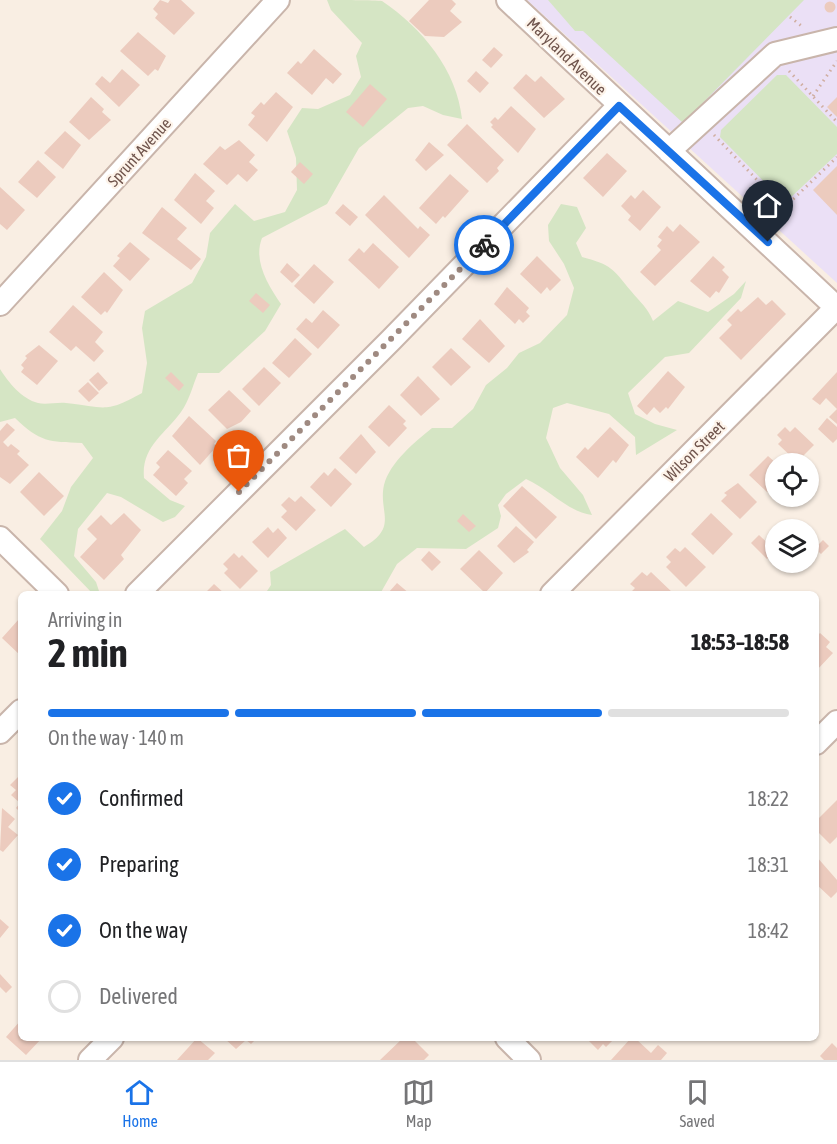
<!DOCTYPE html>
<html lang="en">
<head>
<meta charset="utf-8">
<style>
	body { margin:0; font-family:"Asap Condensed",sans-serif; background:#f6f6f6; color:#202124; height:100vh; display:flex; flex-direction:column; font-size:22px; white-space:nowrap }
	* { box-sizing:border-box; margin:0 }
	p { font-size:20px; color:#757577 }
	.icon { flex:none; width:33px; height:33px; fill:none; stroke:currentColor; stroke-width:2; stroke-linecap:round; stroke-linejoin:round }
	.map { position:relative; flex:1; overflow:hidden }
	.drawer { position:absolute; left:18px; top:591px; width:801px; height:450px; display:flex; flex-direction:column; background:#fff; border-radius:9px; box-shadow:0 2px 4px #0004 }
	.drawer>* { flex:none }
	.tools { position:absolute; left:765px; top:453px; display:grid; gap:12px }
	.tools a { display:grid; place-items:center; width:54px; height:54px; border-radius:50%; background:#fff; box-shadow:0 2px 4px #0004; font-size:30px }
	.pin { position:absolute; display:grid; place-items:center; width:51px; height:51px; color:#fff; margin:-62px -26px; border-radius:50% 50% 50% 0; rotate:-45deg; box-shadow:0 0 6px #0007 }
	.pin .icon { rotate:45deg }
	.courier { position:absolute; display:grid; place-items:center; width:60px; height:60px; margin:-30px; border:4px solid #1a73e8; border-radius:50%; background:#fff; color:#222; box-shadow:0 2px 8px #0007 }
	.head em { font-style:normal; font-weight:700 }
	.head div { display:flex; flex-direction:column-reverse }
	.head { display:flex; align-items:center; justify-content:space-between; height:102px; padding:0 30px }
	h1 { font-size:39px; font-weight:700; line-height:45px }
	.bar { display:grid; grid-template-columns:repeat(4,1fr); gap:9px 6px; align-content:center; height:72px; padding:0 30px }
	.bar i { height:8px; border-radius:4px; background:#e0e0e0 }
	.bar .selected { background:#1a73e8 }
	.bar p { grid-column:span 4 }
	ol { padding:0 30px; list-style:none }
	li { display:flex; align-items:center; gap:18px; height:66px }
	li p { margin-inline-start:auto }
	li .icon { padding:6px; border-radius:50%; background:#1a73e8; color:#fff; stroke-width:4 }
	li:last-child { color:#757577 }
	li i { width:33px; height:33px; border:3px solid #e0e0e0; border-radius:50% }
	.dock { display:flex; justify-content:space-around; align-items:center; height:84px; border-top:2px solid #e0e0e0; background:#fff; font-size:16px; color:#757577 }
	.dock a { display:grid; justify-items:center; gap:3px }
	.dock .selected { color:#1a73e8 }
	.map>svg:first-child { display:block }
	.education { fill:#ebe0f6 }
	.green { fill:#d5e5c4 }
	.building { fill:#eccbbe }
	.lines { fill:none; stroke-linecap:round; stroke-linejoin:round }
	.minor-casing { stroke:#c9b5ab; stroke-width:26 }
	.path { stroke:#d0aea1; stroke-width:3; stroke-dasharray:1.5 4.5; stroke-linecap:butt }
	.minor { stroke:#fff; stroke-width:22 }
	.done { stroke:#9f8a81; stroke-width:6; stroke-dasharray:0 10.8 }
	.route { stroke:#1a73e8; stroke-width:8 }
	.labels { text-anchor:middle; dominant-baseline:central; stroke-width:4.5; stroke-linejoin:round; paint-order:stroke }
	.street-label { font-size:16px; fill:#6f544c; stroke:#fdf3e9 }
</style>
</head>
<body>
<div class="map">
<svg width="837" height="1060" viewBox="0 0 837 1060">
	<rect width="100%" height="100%" fill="#f9eee3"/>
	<path class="education" d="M527,0h310v283z"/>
	<path class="green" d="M327,0c11,0 48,0 55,1 40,27 75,69 80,118l-19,-4 -20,-9 -15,2 -49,40 -32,56 -65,34c-9,23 6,47 19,66l-16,27 -46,42h-21c-5,12 -9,28 -17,39 -16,22 -40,35 -37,66l26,22 15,6 -10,11 -12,5 -42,-25 -14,-4 -29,36 -4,27 22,26 4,12h-7l-53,-55 22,-28 9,-24 22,-29 -11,-15c-33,-1 -42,-1 -67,-25l-15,4v-53c8,13 22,30 38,34 8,2 19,-1 28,0 40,4 38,11 76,-10l5,-30 -5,-35 3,-17 47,-28 14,-26 4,-24 25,-29 19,17 31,-9 12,-22 -1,-32 -9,-27 15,-23 16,1 32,-14 11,-18 -5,-21 6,-13 -31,-33z
		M548,0h256l-121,123 -100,-92h-8z
		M777,75h9l51,52v27l-48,45h-8l-61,-62 1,-7z
		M561,204l16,3 9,21 -10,15 6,14c30,8 30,11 49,34 9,11 17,17 22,30l25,-20 30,11 26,-18 12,-13 -5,17 -52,55 -24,4 -37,36 7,21 20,10 22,6 -41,25 -1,-18 -26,-23 -42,-11 -14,5 -7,30 14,30 23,27 9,20c-24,-3 -43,-26 -66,-36l-20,15 -8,11 3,11 -3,12 -32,21 -49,-1 -20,16 -17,30h-115l6,-9 -1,-13 75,-43 19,18c35,-20 14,-35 20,-62 6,-23 31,-43 48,-57h20l21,-19 13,-24 21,-17 12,-15 21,-10 27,-28 7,-27 -10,-24 -15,-23 -1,-16z"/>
	<path class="building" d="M160,0l8,3 2,-3h11l14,13 -21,22 -19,-17 3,-4 -5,-5z
		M429,0h23l4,4 -6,7 12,11 -18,15 -19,-1 -16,-15z
		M824.5 7a5.5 5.5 0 1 1 11 0a5.5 5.5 0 1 1-11 0Z
		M138,32l28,24 -8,15 -3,-2 -7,7 -28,-25z
		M494,47l9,8 -12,13 -9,-8z
		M314,49l28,25 -9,10 -7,-6 -14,17 -25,-22 11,-12 3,3z
		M122,69l18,16 -21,22 -24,-23 7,-8 8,7z
		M476,71l13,12 -9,10 -13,-12z
		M526,74l9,8 6,-6 24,23 -21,19 -31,-30z
		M370,84l17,15 -24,28 -17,-15z
		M276,92l17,15 -26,35 -19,-17 7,-9 -4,-3 10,-11 3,3z
		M91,97l13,12 -2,3 9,8 -22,20 -20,-18z
		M837,97v20l-10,-10z
		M511,106l25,23 -18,24 -27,-26 2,-2 -3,-3 5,-5 3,3z
		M467,124l37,36 -7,8 2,3 -12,12 -40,-38z
		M65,131l16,14 -18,24 -19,-16z
		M239,140l16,15 -6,7 9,8 -11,12 -9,-8 -11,11 -24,-21 17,-18 5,4z
		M429,142l15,13 -18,16 -11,-11z
		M607,153l20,18 -24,26 -20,-19z
		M38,160l18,17 -19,21 -19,-16z
		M300,162l13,12 -9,10 -13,-12z
		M837,166v49l-24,-25z
		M195,173l20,18 -9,10 8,7 -13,16 -27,-24z
		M450,174l19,17 -24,27 -2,-2 -7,8 -17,-16z
		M0,187l25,23 -18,20 -7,-6z
		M643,190l18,17 -21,24 -12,-11 3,-4 -10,-10 10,-11 4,4z
		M384,195l34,34 2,-3 10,9 -21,23 -44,-43z
		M343,204l15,13 -8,9 -15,-13z
		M162,207l25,21 -10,11 24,20 -10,11 -49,-37z
		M680,224l20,18 -45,44 -15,-14 21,-22 -4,-4 5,-6 -4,-3 9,-11 6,6z
		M130,242l20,17 -20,22 -17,-15 7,-8 -3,-2z
		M373,243l26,24 -20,22 -31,-29 11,-12 5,5z
		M537,256l24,24 -11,11 -3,-4 -6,7 -21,-20z
		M713,256l12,11 -3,3 7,7 -10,16 -3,-2 -6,7 -20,-17z
		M287,263l13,12 -8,8 -12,-11z
		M314,264l20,18 -20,22 -20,-18z
		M104,272l19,18 -16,23 -2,-2 -4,4 -20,-18z
		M507,287l22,21 -3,4 4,4 -7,7 -4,-4 -4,5 -21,-20z
		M256,293l14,12 -7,8 -14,-12z
		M758,297l8,8 6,-5 14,14 -45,46 -22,-22 13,-13 -5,-5 11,-11 3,3z
		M73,305l30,27 -8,10 9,9 -10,11 -18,-16 -5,5 -22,-19z
		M323,310l17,15 -22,24 -22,-20 10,-11 6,5z
		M480,319l25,27 -16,17 -27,-24z
		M295,338l17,16 -23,24 -17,-15z
		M39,345l19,16 -21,24 -16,-13 3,-4 -3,-3 6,-7 -2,-2z
		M451,348l20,19 -20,19 -19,-19z
		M264,367l17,16 -22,23 -17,-17z
		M668,371l17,16 -17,22 -2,-2 -6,6 -6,-6 -7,8 -10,-9z
		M98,372l10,11 -9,8 -10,-11z
		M171,372l13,13 -5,6 -14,-13z
		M837,372v52l-8,-7 8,-8 -11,-11 -6,7 -8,-6z
		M418,376l22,23 -19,17 -21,-21z
		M88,382l11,11 -10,9 -11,-11z
		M229,390l22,21 -10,11 -14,7 -19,-19z
		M389,405l17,16 -3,3 4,4 -18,19 -21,-20z
		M189,416l27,25 -2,3 3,2 -17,19 -28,-29z
		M827,418l10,9v12l-4,4 -15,-14z
		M7,423l8,7 -12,12 5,5 3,-3 9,7 -3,3 12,11 -19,19 -10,-7v-46z
		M610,427l19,18 -13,18 -3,-3 -15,18 -22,-21 9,-10 3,3z
		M785,427l5,5 5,-5 19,18 -17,17 -19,-18 4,-4 -5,-5z
		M361,434l15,18 -20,22 -17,-16z
		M168,450l24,21 -8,8 4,4 -12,13 -23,-21 7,-8 -4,-4z
		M768,456l8,7v20l-9,9 -18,-17z
		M335,468l17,16 -21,23 -21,-20 14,-15 4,4z
		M39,472l25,24 -20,20 -24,-24z
		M738,483l19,19 -17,17 -19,-18 6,-6 -3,-2z
		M522,486l35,31 -21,22 -33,-33z
		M301,496l15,14 -20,21 -15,-14 6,-6 -6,-6 8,-8 6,5z
		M124,513l17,17 -20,25 3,4 -20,21 -24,-23 17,-18 -10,-10 14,-14 10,10z
		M711,513l22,21 -20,21 -22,-21z
		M463,514l13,12 -7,6 -12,-11z
		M516,526l18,16 -7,8 2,2 -15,11 -17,-17z
		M268,527l5,6 5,-5 9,10 -19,20 -16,-16z
		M759,535l16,15 -8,9 -16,-16z
		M823,540l6,6 -8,8 -6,-6z
		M685,547l21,20 -20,20 -20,-20 5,-5 -5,-5 9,-9 5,4z
		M479,550l24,23 -18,20 -25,-24z
		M429,551l12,11 -9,9 -11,-11z
		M234,553l5,5 3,-3 16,16 -18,18 -16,-16 4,-4 -5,-5z
		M642,572l5,4 4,-4 23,22h-45l6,-6 -5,-4z
		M397,583l13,11h-19l-2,-2z
		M214,584l11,10h-21z
		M19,619l2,1v36l-19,-18z
		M820,633l10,9 -4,5 7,6 -17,18v-34z
		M21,774v39l-5,-5 4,-5 -9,-8 5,-5 -6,-5z
		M837,800v37l-7,7 -14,-14v-9z
		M2,808l13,11 -7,8 10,8 -15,17 -3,-2z
		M816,856l21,24v12l-6,6 -15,-14z
		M0,919l9,8 -9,11z
		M0,974l12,13 -6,6 -6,-6z
		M21,1020v18h21l-16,17 -20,-18z
		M197,1038l18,15 -7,7h-31z
		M224,1038h33l-6,6 -5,-4 -10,9z
		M403,1038h9l17,17 -5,5h-44z
		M586,1038h29l-9,9 -3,-3 -5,6z
		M631,1038h4l16,15 7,-8 9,8 -6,7h-50z
		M832,1043l5,5v12h-13l-4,-4z"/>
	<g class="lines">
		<defs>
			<path id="minor" d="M508,0l329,308
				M669,151l106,-97 62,-15
				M0,304l278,-304
				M0,538l57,56
				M137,594l254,-254 228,-234
				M552,594l284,-286
				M0,732l21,-21
				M816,743l21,-21
				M507,1038l22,22
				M90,1060l22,-22"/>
		</defs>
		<use href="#minor" class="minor-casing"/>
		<path class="path" d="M790,17l13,10
			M789,71l48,51
			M813,96l24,-35
			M714,135l70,73 53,-51"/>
		<use href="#minor" class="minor"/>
	</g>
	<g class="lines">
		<path class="done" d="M239,492l245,-247"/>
		<path class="route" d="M484,245l135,-139 149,136"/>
	</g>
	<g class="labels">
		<g class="street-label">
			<text transform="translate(567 56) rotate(44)">Maryland Avenue</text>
			<text transform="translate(139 152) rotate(-48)">Sprunt Avenue</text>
			<text transform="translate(694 451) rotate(-45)">Wilson Street</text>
		</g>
	</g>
</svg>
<div class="tools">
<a><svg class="icon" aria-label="locate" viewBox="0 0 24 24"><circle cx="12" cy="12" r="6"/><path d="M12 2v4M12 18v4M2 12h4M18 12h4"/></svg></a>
<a><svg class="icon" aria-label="layers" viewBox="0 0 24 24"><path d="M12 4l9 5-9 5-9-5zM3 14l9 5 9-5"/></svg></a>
</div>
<div class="pin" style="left:239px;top:492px;background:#ea580c"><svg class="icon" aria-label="bag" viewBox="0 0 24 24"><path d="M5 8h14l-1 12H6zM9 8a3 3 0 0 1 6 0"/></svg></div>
<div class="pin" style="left:768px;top:242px;background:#1f2937"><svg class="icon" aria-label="home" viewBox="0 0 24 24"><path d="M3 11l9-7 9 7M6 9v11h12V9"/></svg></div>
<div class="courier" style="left:484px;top:245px"><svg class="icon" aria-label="bike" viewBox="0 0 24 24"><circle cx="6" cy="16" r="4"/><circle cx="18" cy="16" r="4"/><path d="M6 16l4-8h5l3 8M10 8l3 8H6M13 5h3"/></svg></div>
<section class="drawer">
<div class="head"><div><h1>2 min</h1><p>Arriving in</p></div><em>18:53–18:58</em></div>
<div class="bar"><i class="selected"></i><i class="selected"></i><i class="selected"></i><i></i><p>On the way · 140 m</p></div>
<ol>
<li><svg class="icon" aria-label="check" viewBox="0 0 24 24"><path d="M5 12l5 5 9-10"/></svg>Confirmed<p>18:22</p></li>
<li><svg class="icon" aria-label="check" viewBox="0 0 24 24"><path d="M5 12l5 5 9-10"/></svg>Preparing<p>18:31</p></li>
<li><svg class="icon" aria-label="check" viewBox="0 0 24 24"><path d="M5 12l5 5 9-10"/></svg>On the way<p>18:42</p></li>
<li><i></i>Delivered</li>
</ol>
</section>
</div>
<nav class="dock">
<a class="selected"><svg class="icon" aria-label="home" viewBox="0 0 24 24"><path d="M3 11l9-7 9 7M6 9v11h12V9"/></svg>Home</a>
<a><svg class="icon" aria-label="map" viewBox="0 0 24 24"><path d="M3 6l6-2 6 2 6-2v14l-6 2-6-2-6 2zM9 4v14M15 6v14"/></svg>Map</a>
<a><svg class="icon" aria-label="saved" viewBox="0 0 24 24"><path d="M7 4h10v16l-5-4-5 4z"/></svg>Saved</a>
</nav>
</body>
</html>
